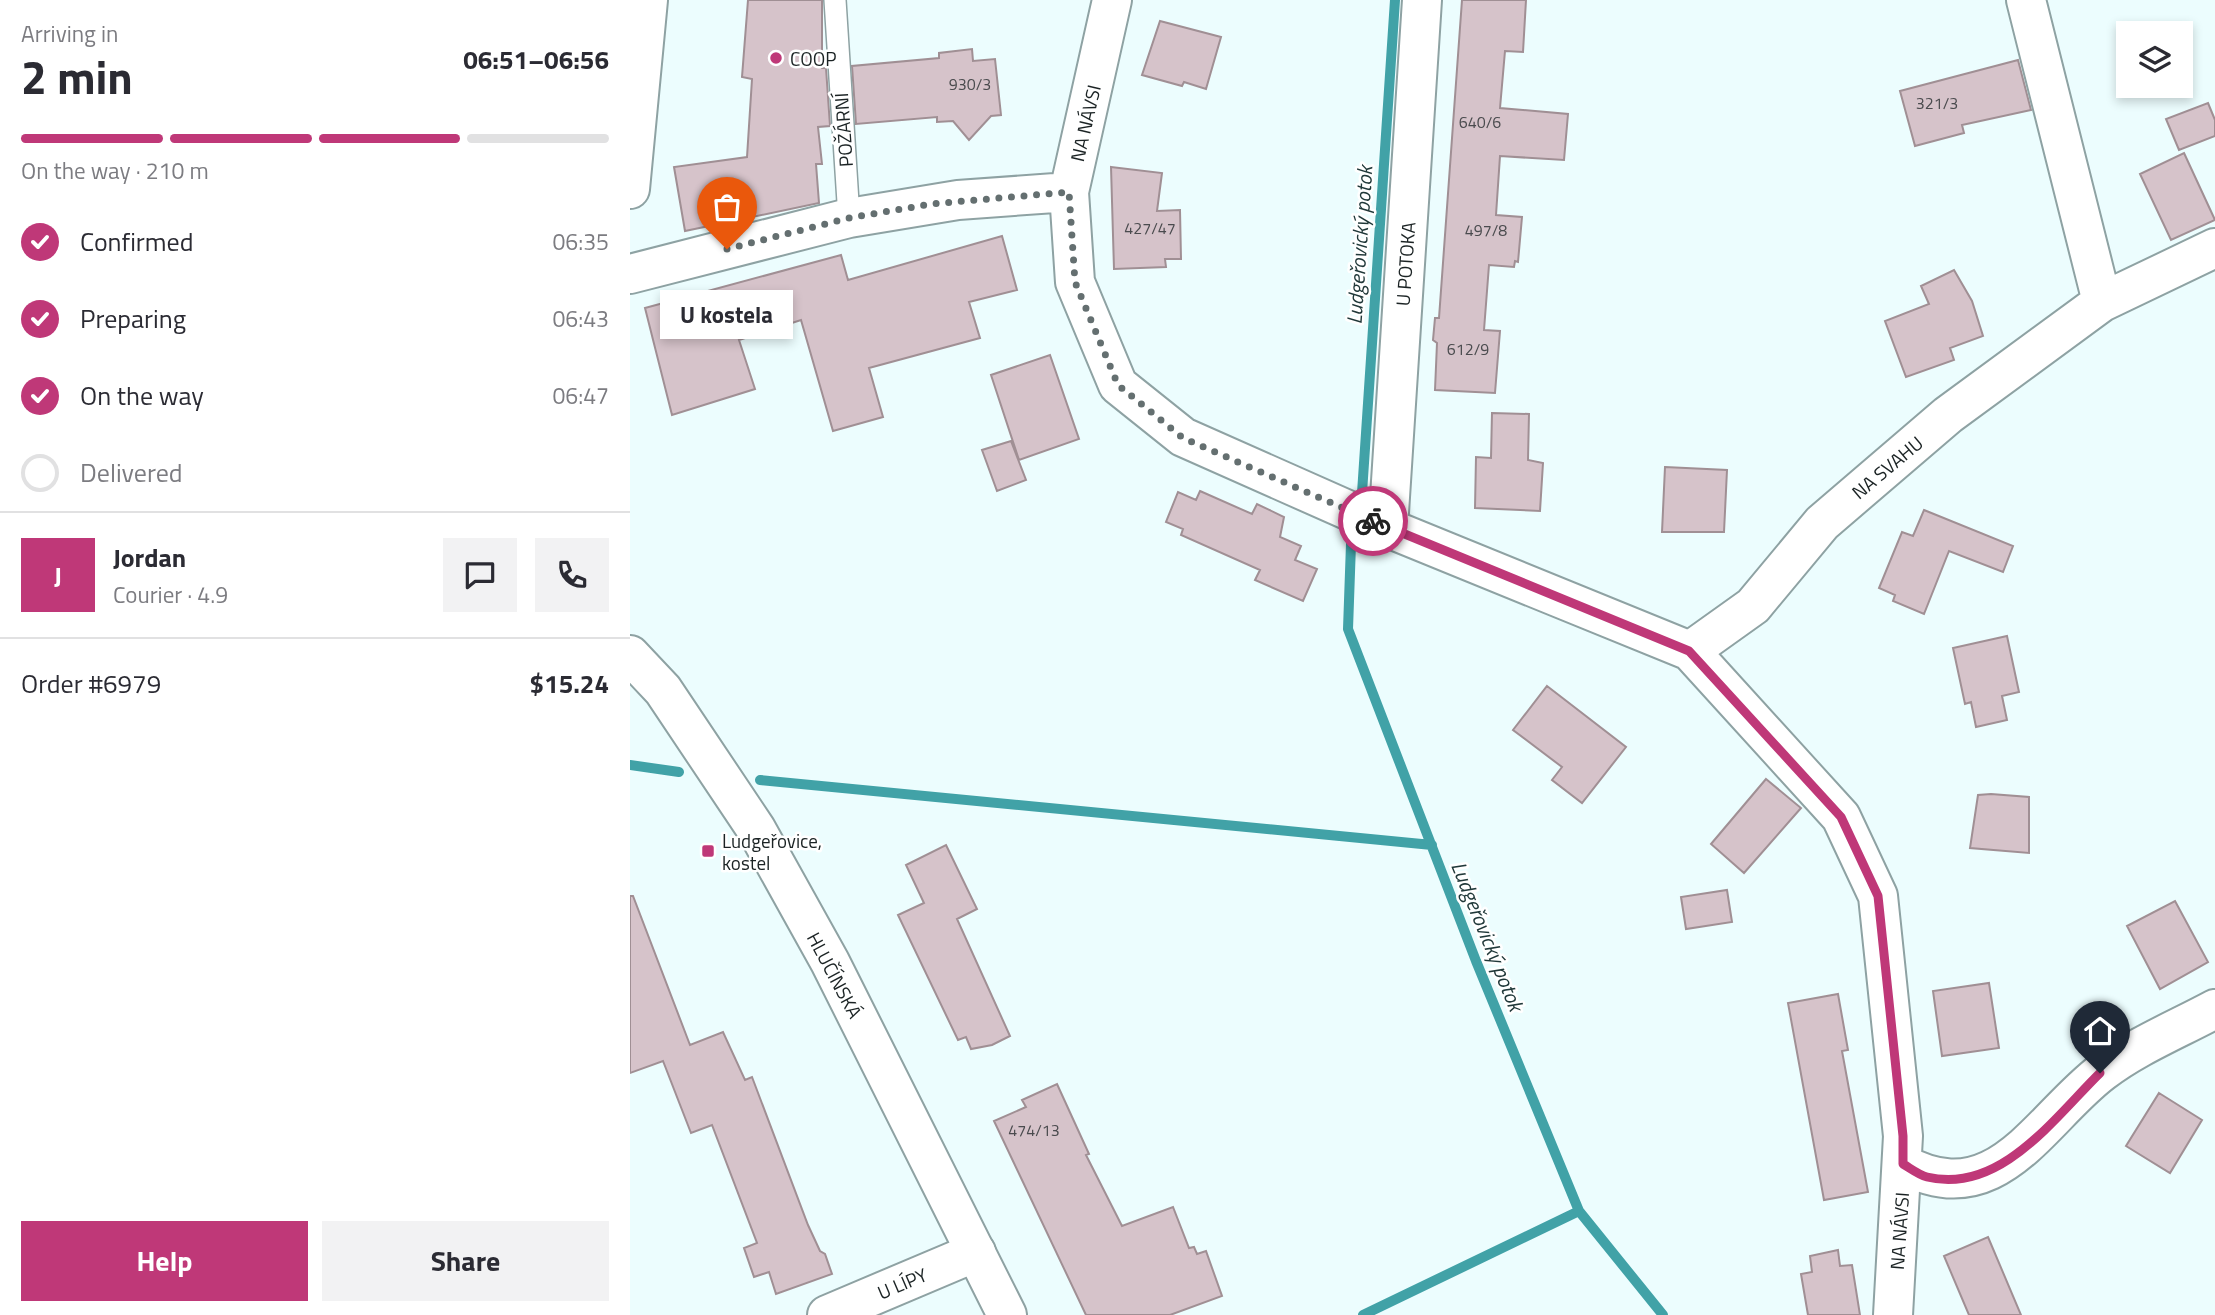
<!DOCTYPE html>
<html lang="en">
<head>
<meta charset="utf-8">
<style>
	body { margin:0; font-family:"Titillium Web",sans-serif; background:#f2f2f3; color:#2b2b33; height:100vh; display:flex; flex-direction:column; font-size:26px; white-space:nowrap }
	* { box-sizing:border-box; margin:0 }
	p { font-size:23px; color:#7c7c81 }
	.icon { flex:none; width:38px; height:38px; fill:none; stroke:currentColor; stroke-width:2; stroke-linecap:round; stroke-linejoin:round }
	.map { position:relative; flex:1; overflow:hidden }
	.side { display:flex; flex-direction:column; background:#fff; width:630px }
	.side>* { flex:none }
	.controls { position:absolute; left:1486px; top:21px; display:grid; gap:14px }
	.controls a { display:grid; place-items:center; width:77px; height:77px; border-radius:0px; background:#fff; box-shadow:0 4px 10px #0003; font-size:35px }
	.pin { position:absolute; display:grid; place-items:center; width:60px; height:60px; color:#fff; margin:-72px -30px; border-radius:50% 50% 50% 0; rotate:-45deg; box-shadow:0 0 7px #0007 }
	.pin .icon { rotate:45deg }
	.courier { position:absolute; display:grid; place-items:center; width:70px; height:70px; margin:-35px; border:5px solid #bf3878; border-radius:50%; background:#fff; color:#222; box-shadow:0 2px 9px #0007 }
	.bubble { position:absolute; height:49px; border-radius:0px; background:#fff; box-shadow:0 4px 10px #0003; font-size:23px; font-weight:700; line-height:49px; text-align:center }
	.head em { font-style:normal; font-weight:700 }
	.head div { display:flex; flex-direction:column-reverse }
	.head { display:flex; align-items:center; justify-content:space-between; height:119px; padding:0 21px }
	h1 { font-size:46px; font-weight:700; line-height:52px }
	.bar { display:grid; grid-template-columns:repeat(4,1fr); gap:10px 7px; align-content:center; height:84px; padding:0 21px }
	.bar i { height:9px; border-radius:5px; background:#e1e1e2 }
	.bar .selected { background:#bf3878 }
	.bar p { grid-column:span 4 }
	.line { display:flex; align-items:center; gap:18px; padding:0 21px; border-top:2px solid #e1e1e2 }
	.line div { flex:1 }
	.round { display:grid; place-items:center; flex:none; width:74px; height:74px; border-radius:0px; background:#f2f2f3 }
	ol { padding:0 21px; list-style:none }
	li { display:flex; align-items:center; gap:21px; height:77px }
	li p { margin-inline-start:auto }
	li .icon { padding:7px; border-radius:50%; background:#bf3878; color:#fff; stroke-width:4 }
	li:last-child { color:#7c7c81 }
	li i { width:38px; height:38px; border:4px solid #e1e1e2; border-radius:50% }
	.cta { display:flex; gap:14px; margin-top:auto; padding:14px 21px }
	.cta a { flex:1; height:80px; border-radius:0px; background:#bf3878; color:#fff; font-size:28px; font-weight:700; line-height:80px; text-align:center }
	.cta a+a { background:#f2f2f3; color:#2b2b33 }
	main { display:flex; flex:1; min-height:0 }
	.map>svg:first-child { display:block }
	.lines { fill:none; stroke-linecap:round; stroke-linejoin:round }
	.stream { stroke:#41a2a7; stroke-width:10 }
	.building { fill:#d6c3ca; stroke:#a08f94; stroke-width:2 }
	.service-casing { stroke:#8ea2a3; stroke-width:24 }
	.minor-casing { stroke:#8ea2a3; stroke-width:42 }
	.tertiary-casing { stroke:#8ea2a3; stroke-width:42 }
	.service { stroke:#fff; stroke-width:21 }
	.minor { stroke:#fff; stroke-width:38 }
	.tertiary { stroke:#fff; stroke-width:38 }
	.done { stroke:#646f70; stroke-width:7; stroke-dasharray:0 12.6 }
	.route { stroke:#bf3878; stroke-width:9 }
	.poi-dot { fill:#bf3878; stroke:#fff; stroke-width:2.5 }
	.labels { text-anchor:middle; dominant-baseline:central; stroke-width:5; stroke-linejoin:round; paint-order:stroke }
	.number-label { font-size:16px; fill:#4a4b4e }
	.poi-label { font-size:19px; fill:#1b2324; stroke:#fff; text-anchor:start }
	.street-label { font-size:19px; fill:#1b2324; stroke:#fff }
	.water-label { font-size:21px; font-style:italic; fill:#203839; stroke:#fff }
</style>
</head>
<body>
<main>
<section class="side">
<div class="head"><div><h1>2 min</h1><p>Arriving in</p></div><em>06:51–06:56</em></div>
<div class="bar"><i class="selected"></i><i class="selected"></i><i class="selected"></i><i></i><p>On the way · 210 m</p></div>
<ol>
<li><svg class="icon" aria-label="check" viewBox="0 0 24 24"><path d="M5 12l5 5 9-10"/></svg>Confirmed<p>06:35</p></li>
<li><svg class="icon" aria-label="check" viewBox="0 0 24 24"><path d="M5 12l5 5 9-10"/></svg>Preparing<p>06:43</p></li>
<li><svg class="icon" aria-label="check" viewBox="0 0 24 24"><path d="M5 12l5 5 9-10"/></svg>On the way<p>06:47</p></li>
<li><i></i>Delivered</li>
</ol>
<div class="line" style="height:126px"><b class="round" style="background:#bf3878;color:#fff">J</b><div><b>Jordan</b><p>Courier · 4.9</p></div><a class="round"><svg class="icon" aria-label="chat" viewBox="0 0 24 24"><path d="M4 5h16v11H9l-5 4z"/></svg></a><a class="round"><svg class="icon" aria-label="phone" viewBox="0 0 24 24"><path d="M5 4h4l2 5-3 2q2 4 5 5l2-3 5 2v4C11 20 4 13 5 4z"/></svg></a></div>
<div class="line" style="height:91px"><div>Order #6979</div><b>$15.24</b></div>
<div class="cta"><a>Help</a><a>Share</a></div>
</section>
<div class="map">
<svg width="1585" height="1315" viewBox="0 0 1585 1315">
	<rect width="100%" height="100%" fill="#ecfdfe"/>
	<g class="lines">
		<path class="stream" d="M732,493l33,-493
			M721,544l-3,85 128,332 103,250 84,104
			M0,765l49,7
			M130,780l672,65
			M733,1315l216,-104"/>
	</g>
	<path class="building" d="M118,0h74v68h4l4,58 -12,1 4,37h-6l3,39 -134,28 -11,-64 73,-10 5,-78 -10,-2z
		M832,0h64l-3,52 -18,-1 -5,57 68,6 -4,46 -64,-4 -4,59 26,2 -4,45 -3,-1 -1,6 -25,-2 -5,65 16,1 -5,62 -60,-3 2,-47 -4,-3 2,-22h4z
		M530,21l61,16 -15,52 -22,-7 -2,4 -40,-11z
		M342,49l1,12 22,-2 6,56 -10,1 -22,24 -16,-19 -16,1v-5l-81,7 -4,-58 87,-8v-5z
		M1388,60l13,50 -69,15 2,8 -49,13 -15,-55z
		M1578,103l7,17v16l-36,14 -13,-31z
		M1554,153l31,67 -44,20 -31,-66z
		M481,167l51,6 -5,38 23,-1 1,49h-16l1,8 -52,2z
		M372,236l15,54 -48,12 11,36 -111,30 14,49 -50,14 -32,-111 -62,20 16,49 -83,26 -27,-107 196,-53 7,25z
		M1324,270l18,31 11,35 -33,12 4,12 -48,17 -21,-56 44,-17 -8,-18z
		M420,355l29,84 -60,21 -28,-85z
		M862,413l37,1 -1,46 15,3 -3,48 -65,-3 1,-51 15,1z
		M381,441l15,39 -29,11 -15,-41z
		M1035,467l62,3 -3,62h-62z
		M570,491l52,23 5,-10 27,13 -4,20 21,9 -6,14 22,9 -14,32 -48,-21 5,-10 -79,-35 2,-6 -17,-7 12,-30 18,8z
		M1294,510l89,36 -10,26 -54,-21 -25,63 -31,-13 2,-6 -16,-7 23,-56 11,4z
		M1377,636l12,56 -17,4 5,24 -31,7 -5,-25 -6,2 -12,-56z
		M917,686l79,61 -44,56 -30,-23 10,-13 -49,-37z
		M1136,779l35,29 -57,65 -33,-29z
		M1361,794l38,3v56l-59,-5 8,-53z
		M316,845l31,64 -20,10 53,117 -18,9 -21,4 -5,-12 -8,3 -60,-125 26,-12 -18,-38z
		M1097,890l5,32 -46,7 -5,-32z
		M0,896h3l57,149 33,-13 22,48 7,-3 56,148 12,26 5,3 7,20 -56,20 -7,-22 -15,5 -10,-29 13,-5 -45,-118 -21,8 -28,-72 -33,12z
		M1545,901l33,61 -48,27 -33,-63z
		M1359,983l10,65 -57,8 -9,-65z
		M1208,994l10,56 -6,1 26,141 -44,8 -36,-197z
		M427,1084l32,70 -3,1 36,71 51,-19 16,41 5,-1 3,7 9,-3 16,45 -52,19h-84l-92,-194 32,-14 -4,-7z
		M1529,1093l43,27 -32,53 -44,-27z
		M1358,1237l33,78h-52l-25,-59z
		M1208,1250l2,16 12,-1 8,50h-52l-7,-41 11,-2 -2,-16z"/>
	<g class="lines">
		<defs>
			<path id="service" d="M205,0l14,218"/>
			<path id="minor" d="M482,0l-43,192 6,90 43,103 65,52 205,91 302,123 151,166 37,79 25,240 -10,179
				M1396,0l76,302
				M0,274l219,-56 109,-18 111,-8
				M758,528l34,-528
				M1060,651l63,-45 69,-83 126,-108 154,-113 113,-54
				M1273,1164c93,51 136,-44 199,-92 34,-26 76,-43 113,-63
				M197,1315l149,-63"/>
			<path id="tertiary" d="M0,189l18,-189
				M0,655l33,35 93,139 74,133 177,353"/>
		</defs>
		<use href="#service" class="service-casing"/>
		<use href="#minor" class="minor-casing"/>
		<use href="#tertiary" class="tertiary-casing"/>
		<use href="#service" class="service"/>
		<use href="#minor" class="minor"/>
		<use href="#tertiary" class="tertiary"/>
	</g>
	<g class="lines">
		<path class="done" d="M97,249l122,-31 82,-14 138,-12 6,90 43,103 65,53 190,83"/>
		<path class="route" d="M743,521l316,130 152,166 37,79 25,240v28c7,4 16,11 24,13 73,18 128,-60 173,-104"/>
	</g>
	<g class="poi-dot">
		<circle cx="146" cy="58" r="7"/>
		<rect x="71" y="844" width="14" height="14" rx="3.5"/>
	</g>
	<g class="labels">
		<g class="number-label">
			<text x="340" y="84">930/3</text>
			<text x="1307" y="103">321/3</text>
			<text x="850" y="122">640/6</text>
			<text x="520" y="228">427/47</text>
			<text x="856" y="230">497/8</text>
			<text x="838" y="349">612/9</text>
			<text x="404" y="1130">474/13</text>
		</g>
		<g class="poi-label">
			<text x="160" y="58">COOP</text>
			<text x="92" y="840">Ludgeřovice,<tspan x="92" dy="22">kostel</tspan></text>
		</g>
		<g class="street-label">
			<text transform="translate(455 123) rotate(-77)">NA NÁVSI</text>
			<text transform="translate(213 130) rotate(-94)">POŽÁRNÍ</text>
			<text transform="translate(775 264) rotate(-86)">U POTOKA</text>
			<text transform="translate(1257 467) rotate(-40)">NA SVAHU</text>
			<text transform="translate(205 975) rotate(62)">HLUČÍNSKÁ</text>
			<text transform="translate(1269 1231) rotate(-86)">NA NÁVSI</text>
			<text transform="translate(272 1283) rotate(-23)">U LÍPY</text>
		</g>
		<g class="water-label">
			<text transform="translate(729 245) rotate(-86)">Ludgeřovický potok</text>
			<text transform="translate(858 936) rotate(68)">Ludgeřovický potok</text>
		</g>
	</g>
</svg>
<div class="controls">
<a><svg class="icon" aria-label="layers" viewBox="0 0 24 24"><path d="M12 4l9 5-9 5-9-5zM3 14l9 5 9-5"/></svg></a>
</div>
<div class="pin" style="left:97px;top:249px;background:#ea580c"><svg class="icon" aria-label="bag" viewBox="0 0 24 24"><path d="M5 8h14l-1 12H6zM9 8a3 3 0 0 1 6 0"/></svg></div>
<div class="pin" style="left:1470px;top:1073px;background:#1f2937"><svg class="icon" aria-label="home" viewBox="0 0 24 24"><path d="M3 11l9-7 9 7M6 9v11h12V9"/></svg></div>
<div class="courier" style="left:743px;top:521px"><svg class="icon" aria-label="bike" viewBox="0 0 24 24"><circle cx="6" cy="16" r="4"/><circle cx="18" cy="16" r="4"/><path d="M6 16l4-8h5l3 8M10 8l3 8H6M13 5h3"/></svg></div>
<div class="bubble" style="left:30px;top:290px;width:133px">U kostela</div>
</div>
</main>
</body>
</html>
